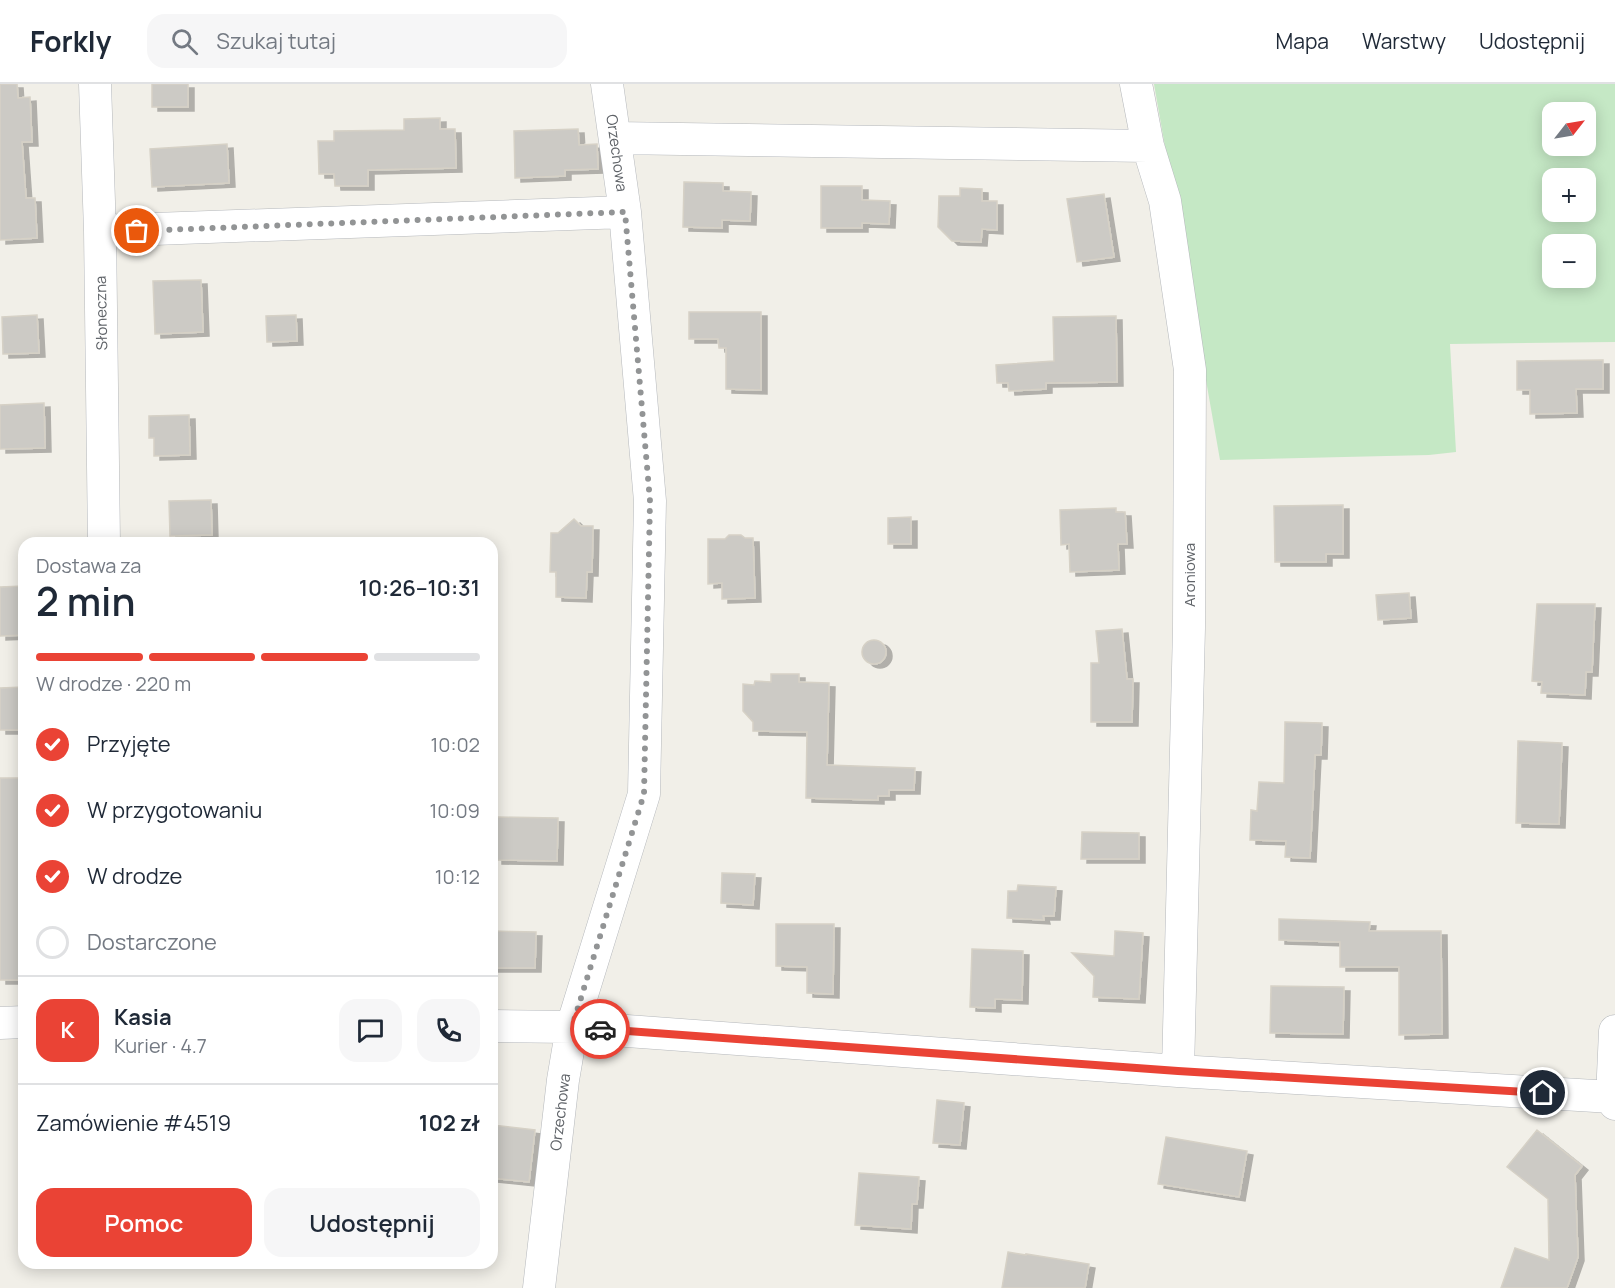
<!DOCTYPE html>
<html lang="pl">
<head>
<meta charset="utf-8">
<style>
	body { margin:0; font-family:Manrope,sans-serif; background:#f6f6f7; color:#1f2937; height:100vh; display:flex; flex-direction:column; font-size:22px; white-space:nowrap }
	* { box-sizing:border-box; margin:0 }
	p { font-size:20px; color:#747a83 }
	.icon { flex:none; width:33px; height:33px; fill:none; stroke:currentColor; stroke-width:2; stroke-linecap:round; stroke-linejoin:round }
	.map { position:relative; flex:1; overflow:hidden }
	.panel { position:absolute; left:18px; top:453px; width:480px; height:732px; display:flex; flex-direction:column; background:#fff; border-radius:18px; box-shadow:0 3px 15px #0003 }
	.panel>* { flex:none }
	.needle { width:39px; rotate:59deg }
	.buttons { position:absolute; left:1542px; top:18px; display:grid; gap:12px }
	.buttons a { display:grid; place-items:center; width:54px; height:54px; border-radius:12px; background:#fff; box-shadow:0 3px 15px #0003; font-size:30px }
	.pin { position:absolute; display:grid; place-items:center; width:51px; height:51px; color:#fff; margin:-26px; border:3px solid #fff; border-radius:50%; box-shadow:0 2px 6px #0007 }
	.courier { position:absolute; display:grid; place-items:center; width:60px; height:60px; margin:-30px; border:4px solid #ea4335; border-radius:50%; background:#fff; color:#222; box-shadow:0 2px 8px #0007 }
	.summary em { font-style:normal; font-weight:600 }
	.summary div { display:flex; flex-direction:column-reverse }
	.summary { display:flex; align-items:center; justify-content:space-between; height:102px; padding:0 18px }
	h1 { font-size:39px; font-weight:600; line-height:45px }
	.bar { display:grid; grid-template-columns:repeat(4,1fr); gap:9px 6px; align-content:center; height:72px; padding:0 18px }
	.bar i { height:8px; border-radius:4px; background:#e0e1e3 }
	.bar .on { background:#ea4335 }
	.bar p { grid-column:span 4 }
	.line { display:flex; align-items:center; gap:15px; padding:0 18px; border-top:2px solid #e0e1e3 }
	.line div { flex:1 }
	.round { display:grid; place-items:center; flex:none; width:63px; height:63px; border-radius:18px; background:#f6f6f7 }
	ol { padding:0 18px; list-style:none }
	li { display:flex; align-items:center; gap:18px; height:66px }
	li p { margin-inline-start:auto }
	li .icon { padding:6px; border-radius:50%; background:#ea4335; color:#fff; stroke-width:4 }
	li:last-child { color:#747a83 }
	li i { width:33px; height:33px; border:3px solid #e0e1e3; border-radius:50% }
	.button { display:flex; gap:12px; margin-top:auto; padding:12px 18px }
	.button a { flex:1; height:69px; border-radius:18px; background:#ea4335; color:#fff; font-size:24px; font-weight:600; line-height:69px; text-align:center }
	.button a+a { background:#f6f6f7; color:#1f2937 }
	header { display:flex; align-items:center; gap:36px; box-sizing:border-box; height:84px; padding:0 30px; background:#fff; border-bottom:2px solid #e0e1e3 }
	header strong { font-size:28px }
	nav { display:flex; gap:33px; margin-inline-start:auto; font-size:21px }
	.search { width:420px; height:54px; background:#f6f6f7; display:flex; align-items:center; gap:15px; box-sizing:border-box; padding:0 21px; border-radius:18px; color:#747a83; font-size:22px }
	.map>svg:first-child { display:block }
	.green { fill:#c5e8c5; fill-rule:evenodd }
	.building { fill:#cccac5; stroke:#d6d1c6; stroke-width:1.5; filter:url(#shadow) }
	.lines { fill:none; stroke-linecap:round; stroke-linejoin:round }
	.street-casing { stroke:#b5b8bc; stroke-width:33 }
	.street { stroke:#fff; stroke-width:32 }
	.done { stroke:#929495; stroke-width:6; stroke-dasharray:0 10.8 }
	.route { stroke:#ea4335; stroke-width:8 }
	.labels { text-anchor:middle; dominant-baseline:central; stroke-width:6; stroke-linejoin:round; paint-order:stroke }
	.street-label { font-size:15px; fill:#5f6368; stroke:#fff }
</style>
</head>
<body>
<header>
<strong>Forkly</strong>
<div class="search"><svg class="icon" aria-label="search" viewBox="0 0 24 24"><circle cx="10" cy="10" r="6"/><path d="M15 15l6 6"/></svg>Szukaj tutaj</div>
<nav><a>Mapa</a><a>Warstwy</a><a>Udostępnij</a></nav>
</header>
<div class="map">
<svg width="1615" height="1204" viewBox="0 0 1615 1204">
	<defs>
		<filter id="shadow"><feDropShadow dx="6" dy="4" stdDeviation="0" flood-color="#0004"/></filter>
	</defs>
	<rect width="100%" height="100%" fill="#f1efe8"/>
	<path class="green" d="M1154,0h461v258l-165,2 6,108 -27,3 -209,5zM1552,28h34v34h-34zM1552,94h34v34h-34zM1552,160h34v34h-34z"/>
	<path class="building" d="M0,0h17l1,14 12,-1 2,45h-10l4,56h9l2,40 -37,2z
		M152,0h36v23h-36z
		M440,34v11h15l1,39 -88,2v16h-33l-1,-12h-15l-1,-33h16v-10l70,-1v-11z
		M578,45l1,16 18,-1 1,25 -33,1v6l-50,2 -1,-47z
		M227,60l2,39 -77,4 -2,-38z
		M684,98l39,1v8l28,1 -1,29 -28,-1v8l-39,-1z
		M821,102h41v14l28,1 -1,23 -27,-1v5h-41z
		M960,104l22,1v12h15v29l-15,-1 -1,13 -29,-1 -14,-14 1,-31h21z
		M1104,110l10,63 -37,5 -10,-63z
		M201,196l2,52 -48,2 -2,-53z
		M689,228h72v78l-35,-1v-41h-7l-1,-9h-29z
		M37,231l2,38 -36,1 -1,-37z
		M296,231l1,26 -30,1 -1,-26z
		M1116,232l1,66 -71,1v6l-37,2 -1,-8h-11l-1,-18 58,-4 -1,-44z
		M1603,276v29h-27l1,24 -47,1v-24h-13v-29z
		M44,319l1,45 -45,1v-44z
		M189,331l1,40 -36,1v-18h-5v-22z
		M211,416l1,35 -42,1 -1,-35z
		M1343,421v49h-17v8h-51l-1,-56z
		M1116,424v4h9l2,32h-9l1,26 -49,2 -1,-28 -8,1 -1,-35z
		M911,433v27h-23v-26z
		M574,435l7,7h12l-1,46h-5l-1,26 -30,-1v-25h-6l1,-39h7z
		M729,451h12l4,3h8l2,60 -33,1v-16l-14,1v-45h17z
		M24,502v49l-24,1v-49z
		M1409,509l2,25 -33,2 -2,-25z
		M1537,520h58l-3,68h-6l-1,23 -44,-2 1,-11 -10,-1z
		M1122,545l5,50h6l-1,43h-41v-59h8l-3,-32z
		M862 568a12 12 0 1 1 24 0a12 12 0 1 1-24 0Z
		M771,590h28v8l30,1 -2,82 88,3 -1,22h-25v6h-11v4l-72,-2 1,-66 -54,-1v-9l-10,-11v-27l11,1 1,-4 16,1z
		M24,603v43h-24v-42z
		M1285,638l37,1 -1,32h-6l-5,103 -25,-1 1,-16 -36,-1 1,-30 6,1 2,-29 25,1z
		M1518,657l44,2 -3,81 -43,-1z
		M0,694h24v202h-24z
		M496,733l62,1 -1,43 -61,-1z
		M1082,748l57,1v26h-58z
		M722,789l33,1 -2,31 -32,-2z
		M1018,801l38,2 -2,29h-11l1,4 -37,-2 1,-27h9z
		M1279,835l91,3 -1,9h72l1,103 -43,1v-68h-59v-25l-61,-2z
		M776,840h58l-1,70 -26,-1v-26l-31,-1z
		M492,847l44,1 -1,36h-43z
		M1115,847l28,2 -4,66 -46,-2 1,-21 -22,-23 42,3z
		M972,865l51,2 -1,49 -27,-1v9l-25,-1z
		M1271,902l73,1 -1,47 -73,-1z
		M937,1016l27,3 -4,42 -27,-2z
		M492,1041l43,5 -6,52 -37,-4z
		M1537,1046l45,36 -7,9 3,82 -11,31h-66l14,-40 34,12 -1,-61 -41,-32z
		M1166,1053l81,14 -8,46 -81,-13z
		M859,1089l60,4 -2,27h-5l-1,25 -56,-4z
		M1008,1168l18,3v-1l63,10 -4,24h-83z"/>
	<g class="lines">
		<defs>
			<path id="street" d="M95,0l5,147 4,312
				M1136,0l12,62 17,55 25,169 -1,258 -11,443
				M615,54l533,8
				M100,147l525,-19
				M0,939l24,-1
				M492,942l80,1 606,44 434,26 3,7
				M1612,1013l3,-66
				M539,1204l24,-208 9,-53 72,-233 6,-293 -25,-289 -18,-128"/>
		</defs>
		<use href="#street" class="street-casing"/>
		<use href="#street" class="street"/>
	</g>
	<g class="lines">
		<path class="done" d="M137,147l488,-19 25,289 -6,293 -72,233 28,2"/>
		<path class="route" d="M600,945l578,42 365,22"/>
	</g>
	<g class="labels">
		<g class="street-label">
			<text transform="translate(617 69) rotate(82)">Orzechowa</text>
			<text transform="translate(101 229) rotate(-91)">Słoneczna</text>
			<text transform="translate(1189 491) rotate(-90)">Aroniowa</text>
			<text transform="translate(560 1028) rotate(-83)">Orzechowa</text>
		</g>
	</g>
</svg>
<div class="buttons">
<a><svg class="needle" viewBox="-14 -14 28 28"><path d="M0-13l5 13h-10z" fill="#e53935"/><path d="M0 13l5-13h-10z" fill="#747a83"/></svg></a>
<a>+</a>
<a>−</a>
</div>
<div class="pin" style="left:137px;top:147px;background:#ea580c"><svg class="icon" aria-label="bag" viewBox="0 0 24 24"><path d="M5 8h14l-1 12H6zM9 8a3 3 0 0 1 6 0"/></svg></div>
<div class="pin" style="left:1543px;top:1009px;background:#1f2937"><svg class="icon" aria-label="home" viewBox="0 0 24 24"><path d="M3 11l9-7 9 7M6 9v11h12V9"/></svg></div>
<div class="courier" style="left:600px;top:945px"><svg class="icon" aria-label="car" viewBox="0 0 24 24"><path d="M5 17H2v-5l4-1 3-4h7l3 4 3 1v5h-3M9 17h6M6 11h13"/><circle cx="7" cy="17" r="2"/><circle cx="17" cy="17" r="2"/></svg></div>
<section class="panel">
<div class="summary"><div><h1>2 min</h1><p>Dostawa za</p></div><em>10:26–10:31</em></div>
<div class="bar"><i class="on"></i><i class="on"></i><i class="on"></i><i></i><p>W drodze · 220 m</p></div>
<ol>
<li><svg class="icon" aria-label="check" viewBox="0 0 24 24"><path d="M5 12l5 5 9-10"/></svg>Przyjęte<p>10:02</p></li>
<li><svg class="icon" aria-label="check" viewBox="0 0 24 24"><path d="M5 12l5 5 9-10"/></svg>W przygotowaniu<p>10:09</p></li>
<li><svg class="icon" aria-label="check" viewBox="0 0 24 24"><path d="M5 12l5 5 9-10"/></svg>W drodze<p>10:12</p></li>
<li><i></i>Dostarczone</li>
</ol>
<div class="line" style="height:108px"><b class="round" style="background:#ea4335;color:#fff">K</b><div><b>Kasia</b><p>Kurier · 4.7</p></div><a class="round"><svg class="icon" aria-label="chat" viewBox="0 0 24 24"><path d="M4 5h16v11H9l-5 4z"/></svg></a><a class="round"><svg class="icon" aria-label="phone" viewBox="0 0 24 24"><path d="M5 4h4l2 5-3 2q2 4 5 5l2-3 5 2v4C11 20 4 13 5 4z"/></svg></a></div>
<div class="line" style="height:78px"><div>Zamówienie #4519</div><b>102 zł</b></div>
<div class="button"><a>Pomoc</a><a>Udostępnij</a></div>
</section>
</div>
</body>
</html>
